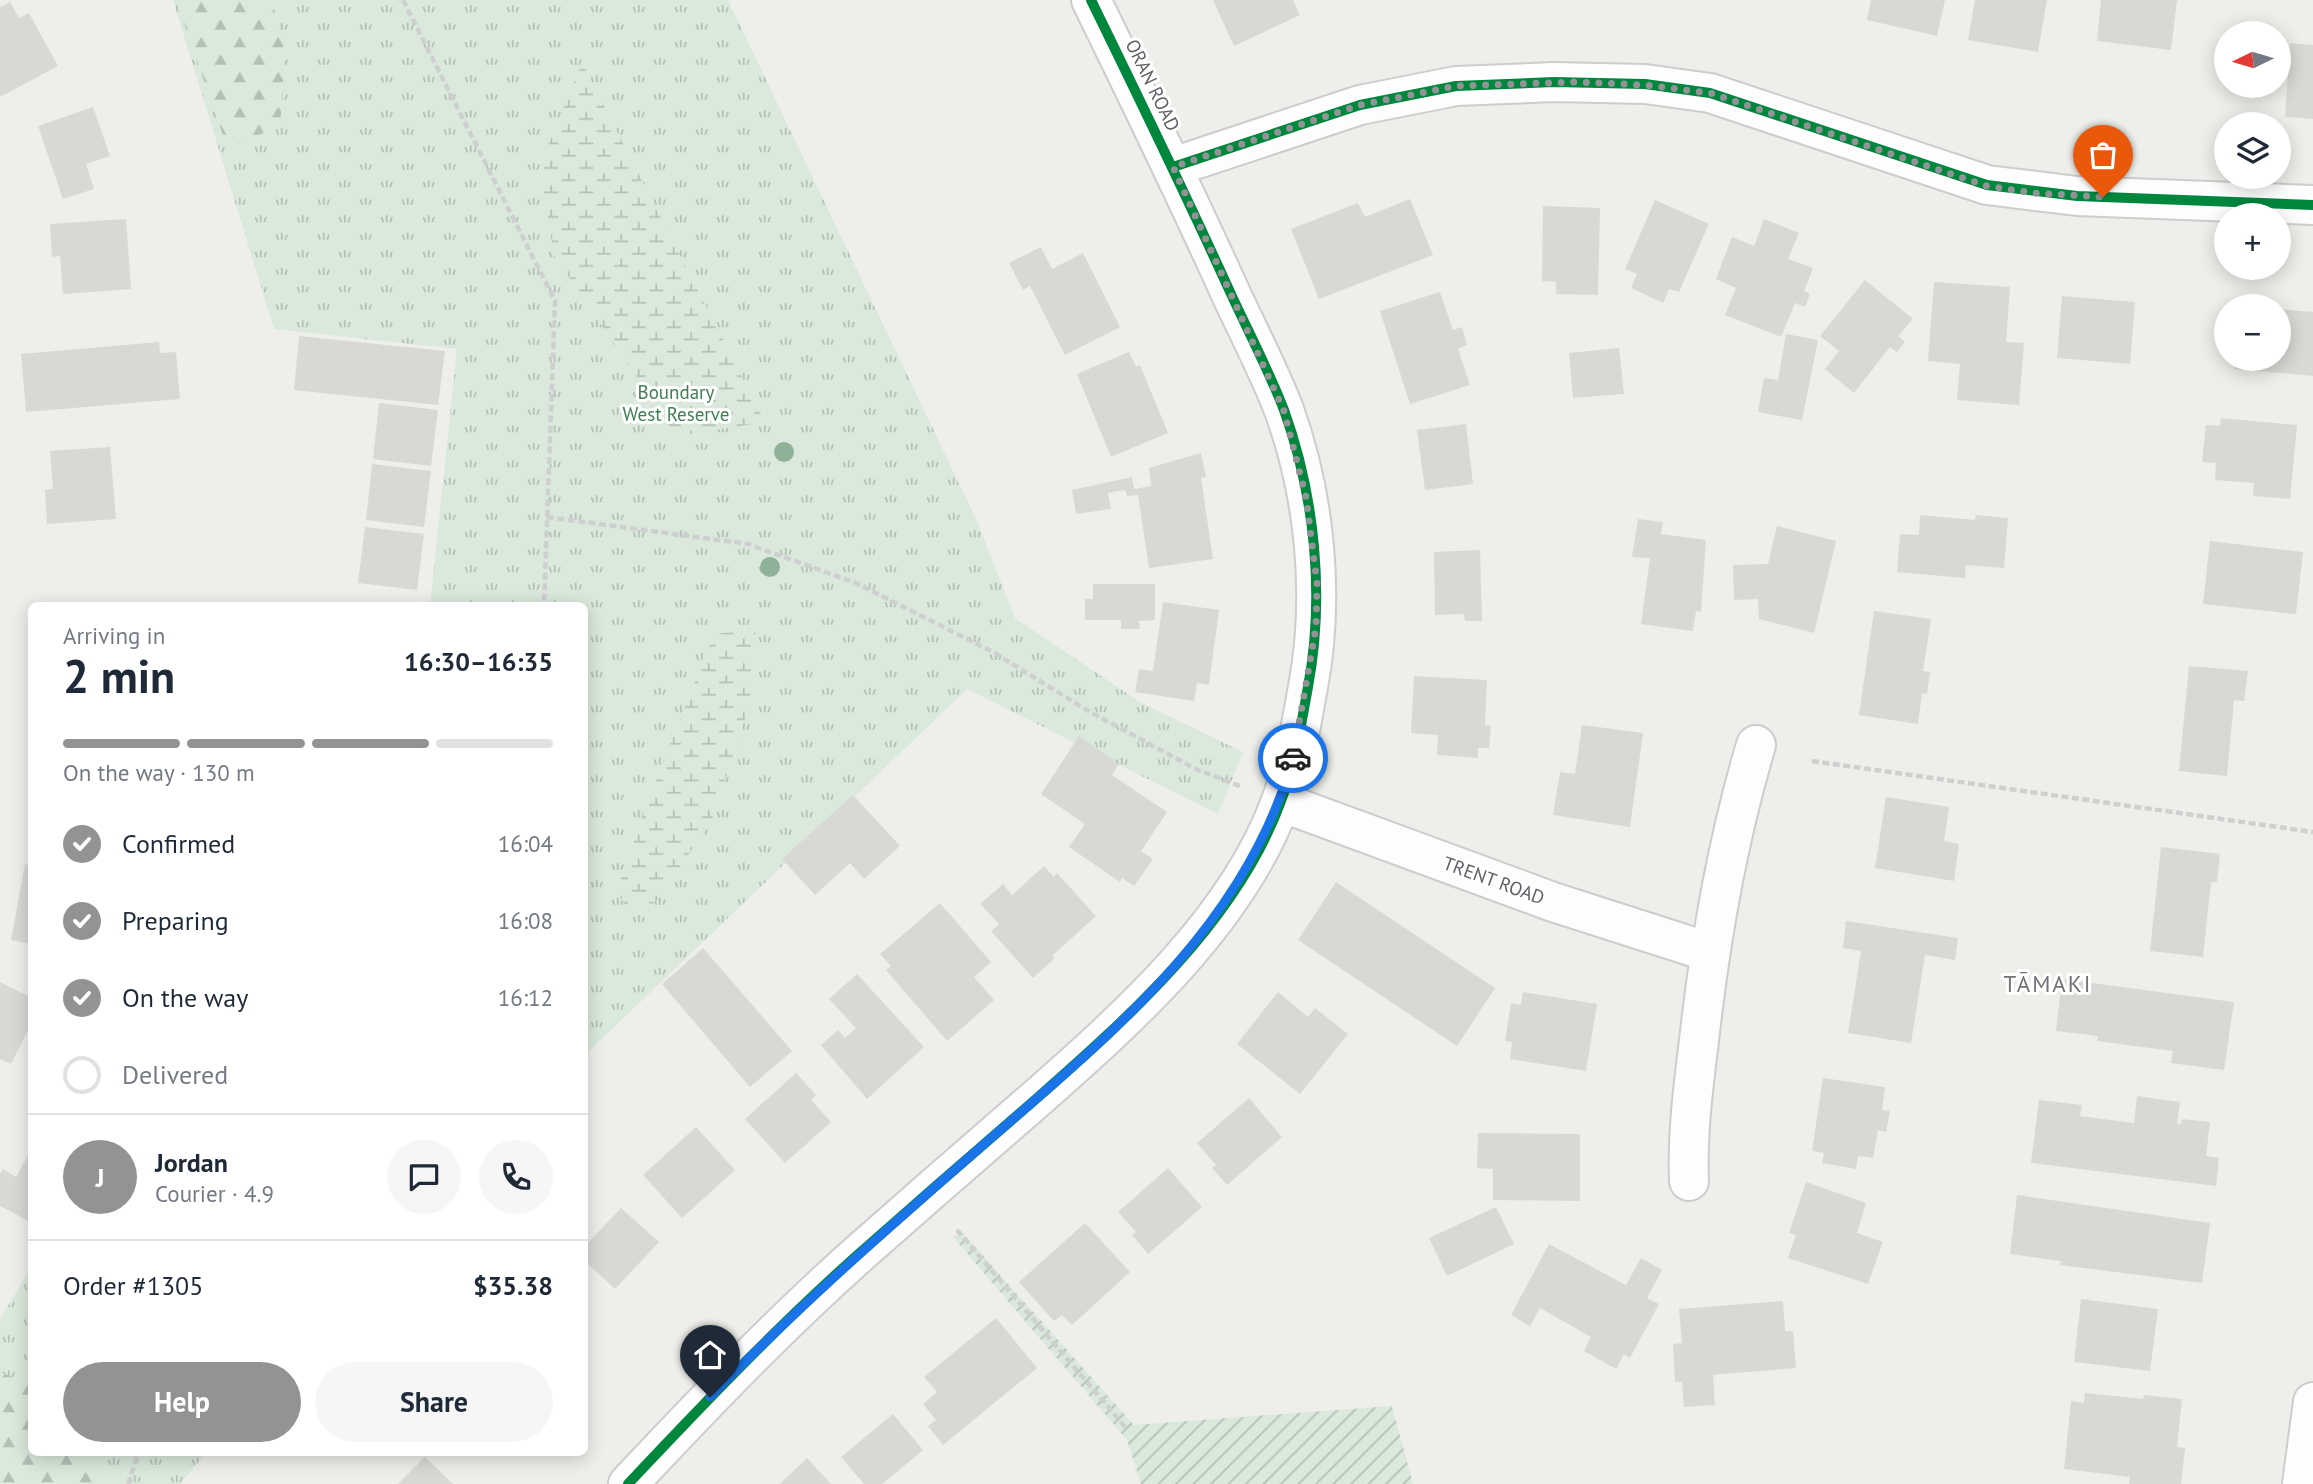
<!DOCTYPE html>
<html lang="en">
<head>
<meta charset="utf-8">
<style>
	body { margin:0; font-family:"PT Sans",sans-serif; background:#f6f6f7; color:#1f2937; height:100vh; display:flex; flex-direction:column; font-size:26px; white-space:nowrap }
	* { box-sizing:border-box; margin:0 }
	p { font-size:23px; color:#747a83 }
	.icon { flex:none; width:38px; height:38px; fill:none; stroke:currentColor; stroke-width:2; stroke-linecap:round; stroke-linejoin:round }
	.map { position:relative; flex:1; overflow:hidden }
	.side { position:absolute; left:28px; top:602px; width:560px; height:854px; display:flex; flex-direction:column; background:#fff; border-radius:10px; box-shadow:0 4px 18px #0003 }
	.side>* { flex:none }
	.needle { width:46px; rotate:265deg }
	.buttons { position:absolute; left:2214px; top:21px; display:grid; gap:14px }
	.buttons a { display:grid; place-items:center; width:77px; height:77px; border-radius:50%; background:#fff; box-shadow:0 4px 18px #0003; font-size:35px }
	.pin { position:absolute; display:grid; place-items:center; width:60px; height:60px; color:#fff; margin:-72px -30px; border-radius:50% 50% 50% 0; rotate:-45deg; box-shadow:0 0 7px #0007 }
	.pin .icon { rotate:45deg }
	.courier { position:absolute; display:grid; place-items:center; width:70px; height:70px; margin:-35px; border:5px solid #1a73e8; border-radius:50%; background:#fff; color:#222; box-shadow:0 2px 9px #0007 }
	.headline em { font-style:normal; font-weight:700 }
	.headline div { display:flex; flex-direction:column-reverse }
	.headline { display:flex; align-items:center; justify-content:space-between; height:119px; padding:0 35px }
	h1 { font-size:46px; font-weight:700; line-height:52px }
	.bar { display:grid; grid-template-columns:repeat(4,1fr); gap:10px 7px; align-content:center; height:84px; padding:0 35px }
	.bar i { height:9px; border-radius:5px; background:#e0e1e3 }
	.bar .active { background:#929395 }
	.bar p { grid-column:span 4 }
	.line { display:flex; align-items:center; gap:18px; padding:0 35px; border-top:2px solid #e0e1e3 }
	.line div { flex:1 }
	.round { display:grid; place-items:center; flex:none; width:74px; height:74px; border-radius:37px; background:#f6f6f7 }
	ol { padding:0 35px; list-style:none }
	li { display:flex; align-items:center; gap:21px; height:77px }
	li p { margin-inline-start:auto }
	li .icon { padding:7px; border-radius:50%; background:#929395; color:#fff; stroke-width:4 }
	li:last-child { color:#747a83 }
	li i { width:38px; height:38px; border:4px solid #e0e1e3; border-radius:50% }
	.action { display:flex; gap:14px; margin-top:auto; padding:14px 35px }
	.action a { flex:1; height:80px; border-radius:42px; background:#929395; color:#fff; font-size:28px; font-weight:700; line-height:80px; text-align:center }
	.action a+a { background:#f6f6f7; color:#1f2937 }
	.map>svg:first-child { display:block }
	.grass { fill:url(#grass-tufts) }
	.forest { fill:url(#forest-firs) }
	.wetland { fill:url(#wetland-marsh) }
	.garden { fill:url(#garden-furrows) }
	.building { fill:#d8d8d5 }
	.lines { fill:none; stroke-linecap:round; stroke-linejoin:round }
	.street-casing { stroke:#cccdcc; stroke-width:42 }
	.path { stroke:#cdd0cf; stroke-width:4.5; stroke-dasharray:7 3.5; stroke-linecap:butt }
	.street { stroke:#fcfdfc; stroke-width:38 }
	.cycleway-casing { stroke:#fff; stroke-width:15 }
	.cycleway { stroke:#00873e; stroke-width:10 }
	.tree { fill:#8eb198 }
	.done { stroke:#929395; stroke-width:7; stroke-dasharray:0 12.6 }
	.route { stroke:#1a73e8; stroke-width:9 }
	.labels { text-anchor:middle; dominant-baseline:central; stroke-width:6; stroke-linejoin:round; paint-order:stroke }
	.street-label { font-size:19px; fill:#606167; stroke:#fff }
	.park-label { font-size:19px; fill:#407e54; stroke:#fff }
	.quarter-label { font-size:23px; letter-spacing:2px; fill:#717379; stroke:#fff }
</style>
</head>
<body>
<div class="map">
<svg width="2313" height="1484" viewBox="0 0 2313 1484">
	<defs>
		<pattern id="grass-tufts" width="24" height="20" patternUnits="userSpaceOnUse" patternTransform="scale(1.75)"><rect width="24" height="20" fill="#dae9dc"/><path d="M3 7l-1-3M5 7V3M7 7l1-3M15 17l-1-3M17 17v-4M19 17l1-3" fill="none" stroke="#b4c0b6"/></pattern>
		<pattern id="forest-firs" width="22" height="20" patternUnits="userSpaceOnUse" patternTransform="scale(1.75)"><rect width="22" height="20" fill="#dae9dc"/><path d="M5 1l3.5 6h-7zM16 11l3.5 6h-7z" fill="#b4c0b6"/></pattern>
		<pattern id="wetland-marsh" width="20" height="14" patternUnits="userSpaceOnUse" patternTransform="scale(1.75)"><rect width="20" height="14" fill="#dae9dc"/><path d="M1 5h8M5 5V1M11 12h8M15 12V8" fill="none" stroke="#b4c0b6"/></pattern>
		<pattern id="garden-furrows" width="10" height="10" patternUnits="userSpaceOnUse" patternTransform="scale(1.75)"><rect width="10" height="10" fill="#dae9dc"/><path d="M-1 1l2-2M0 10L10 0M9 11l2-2" fill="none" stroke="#b4c0b6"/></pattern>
	</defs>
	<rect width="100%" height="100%" fill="#eeefea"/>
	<path class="grass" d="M173,0h555l249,521 38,97 125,84 103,50 -25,62 -251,-125 -382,366 -1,-449 -154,-1 27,-256 -183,-20z
		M31,1268l1,184 174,1 -26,31h-180v-165z"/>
	<path class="forest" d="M176,0h96l13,53 -5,73 -43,18 -13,-6z
		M0,1372l31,13 1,67 65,1 2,31h-99z"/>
	<path class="wetland" d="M582,63l183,359 -89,14 -122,-181 -14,-89z
		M756,630l-7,77 -38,115 -56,81 -28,6 -10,-18 28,-82 69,-175z"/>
	<path class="garden" d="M961,1231l173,194 258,-19 21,78h-272l-14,-44 -174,-203z"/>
	<path class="building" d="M1213,0h80l7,15 -66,31z
		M1871,0h74l-8,36 -70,-16z
		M1975,0h72l-9,52 -70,-12z
		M2101,0h76l-6,50 -74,-9z
		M10,2l9,16 10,-5 29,53 -58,31v-90z
		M2290,43l23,2v74l-28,-2z
		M93,107l17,49 -24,8 8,25 -31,10 -25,-73z
		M1410,199l23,56 -114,44 -28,-70 67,-26 7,14z
		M1655,200l54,24 -30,68 -10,-3 -6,14 -32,-15 6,-14 -12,-5z
		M1543,206l57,2 -2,87 -42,-1v-12l-14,-1z
		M126,219l5,70 -68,5 -3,-38 -8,1 -2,-33z
		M1764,219l35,14 -11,26 25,9 -9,23 6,3 -5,13 -10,-4 -14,34 -56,-22 11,-27 -20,-9 16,-42 22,9z
		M1041,247l11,22 31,-16 37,74 -55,28 -35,-69 -7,4 -14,-27z
		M1865,280l48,39 -15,17 7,6 -8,10 -7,-5 -36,46 -29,-24 14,-18 -19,-15z
		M1934,282l76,5 -4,55 18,1 -5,62 -62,-5 3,-36 -32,-3z
		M1440,292l13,38 9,-3 5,18 -9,4 12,36 -60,19 -30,-93z
		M2062,296l73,6 -5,62 -73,-6z
		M2278,309l35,3v64l-78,-7 1,-10h42z
		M1786,334l32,6 -16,80 -44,-8 6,-34 14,2z
		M299,336l146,15 -7,54 -144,-15z
		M159,342l1,11 16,-1 4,47 -154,13 -5,-58z
		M1619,348l5,46 -51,4 -4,-45z
		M1129,352l7,15 4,-2 28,68 -57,24 -34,-83z
		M379,403l59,7 -7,56 -58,-7z
		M2221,418l76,7 -7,74 -37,-3 1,-13 -39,-3 1,-17 -14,-1 4,-37 14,1z
		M1466,424l7,60 -48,6 -8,-60z
		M110,447l6,72 -69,5 -2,-34 8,-1 -3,-38z
		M1201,453l5,24 -5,1 12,81 -64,9 -11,-73 -11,1 -2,-6 -17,3 3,16 -35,5 -4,-24 60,-13 2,12 17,-3 -2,-18z
		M372,464l59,7 -7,56 -58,-7z
		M1920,515l55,5 1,-5 32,3 -4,50 -38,-3 -1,13 -68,-6 3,-38 19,1z
		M1638,519l25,3 -2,12 45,6 -5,72 -5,-1 -3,20 -52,-7 9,-66 -18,-1z
		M1777,526l59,15 -22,92 -55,-14 -1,-20 -24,1 -1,-35 35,-1z
		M365,527l59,7 -7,56 -59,-7z
		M2210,541l93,11 -7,62 -93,-10z
		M1480,550l2,71h-17l-1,-7 -29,1 -1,-63z
		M1093,584h62v36l-16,1 1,8h-19v-9h-36v-21h8z
		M1163,602l56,8 -10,75 -12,-2 -3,18 -59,-9 4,-23 14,2z
		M1874,611l57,8 -8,52 7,1 -3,22 -5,-1 -4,31 -59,-9z
		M2189,666l59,5 -4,30 -10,-1 -7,76 -48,-5z
		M1414,676l73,4 -2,45 6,1 -2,22h-11v10l-41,-3 1,-20 -27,-2z
		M1582,725l61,8 -13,94 -77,-12 7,-43 15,2z
		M1079,736l40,28 -7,11 55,37 -26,39 12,8 -19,27 -12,-8 -2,4 -51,-35 16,-23 -44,-30z
		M853,795l47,51 -36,33 -14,-16 -35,32 -33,-36z
		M1886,797l63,10 -5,34 15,3 -5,37 -79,-13z
		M2161,847l59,7 -3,28h-6l-8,75 -53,-6z
		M25,864l7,1v79l-21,-4z
		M1044,866l10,11 3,-4 39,43 -44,40 3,2 -22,20 -42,-47 8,-7 -19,-20 23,-20 9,11z
		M1336,882l159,106 -38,58 -159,-106z
		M940,903l51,59 -17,15 20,23 -47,41 -61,-71 5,-4 -11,-12z
		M1846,921l112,17 -3,22 -30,-5 -14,88 -63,-10 13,-82 -18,-3z
		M703,948l89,103 -42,36 -88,-103z
		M857,974l67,73 -57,52 -46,-54 17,-15 7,8 11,-10 -27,-29z
		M2062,979l172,23 -10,68 -53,-7 2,-12 -76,-10 1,-5 -42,-5z
		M0,982l32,16v24l-21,42 -11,-5z
		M1278,992l30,25 7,-9 33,26 -48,60 -63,-50z
		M1523,992l74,12 -11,67 -76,-12 2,-17 -7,-1 6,-38 10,2z
		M796,1073l20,22 -5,5 20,22 -46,41 -40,-44z
		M1823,1078l62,9 -3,23 8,1 -4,21 -8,-2 -5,28 -15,-2 -2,13 -34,-6 2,-10 -12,-2z
		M2137,1096l43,6 -3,22h4l1,-5 28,3 -4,34 13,2 -3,28 -185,-23 8,-63 43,5 -2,11 54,7z
		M1249,1098l33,39 -55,48 -15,-17 4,-3 -19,-22z
		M696,1127l39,43 -53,48 -39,-43z
		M1478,1133l102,1v67l-87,-1v-31l-16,-1z
		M32,1148v75l-32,-17v-32l3,-5 13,8z
		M1168,1168l34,39 -54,47 -16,-19 4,-3 -18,-20z
		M1806,1182l60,21 -9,30 26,9 -15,42 -80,-26 8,-23 -7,-2z
		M2017,1195l193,28 -8,60 -142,-18 1,-4 -51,-7z
		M1496,1207l18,37 -67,32 -18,-38z
		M621,1208l38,34 -44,47 -31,-29v-13z
		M1085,1223l45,49 -58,53 -10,-10 -8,6 -35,-39z
		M1549,1244l77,41 15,-27 21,12 -15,28 12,6 -29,54 -6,-4 -8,15 -32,-18 7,-14 -51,-29 -10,18 -19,-11z
		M2081,1299l77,10 -8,62 -76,-9z
		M1783,1301l2,30h8l3,37 -83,7 2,30 -31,2 -2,-25h-7l-2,-38 9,-1 -3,-34z
		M996,1318l41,50 -94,77 -15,-19 8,-6 -13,-16 14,-12 -13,-15z
		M2085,1393l58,6 1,-4 38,4 -5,48 8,1 -4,36h-52l1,-7 -66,-8 7,-68 13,2z
		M893,1414l30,36 -41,34h-18l-23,-27z
		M425,1457l28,27h-55z
		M807,1458l24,26h-51z"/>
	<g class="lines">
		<defs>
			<path id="street" d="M1173,167l187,-62 96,-19 98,-4 91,2 65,9 277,92 90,11 236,9
				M1281,802l272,100 156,50
				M1689,1181c-2,-50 5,-99 11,-149 11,-97 28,-193 56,-287
				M628,1484c81,-86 162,-171 251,-248 52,-46 105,-92 157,-137 92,-81 202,-179 245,-298 14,-36 20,-76 27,-114 17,-91 7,-191 -24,-277 -15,-39 -35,-77 -53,-116 -45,-99 -92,-196 -140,-294
				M2302,1484l11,-82"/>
		</defs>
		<use href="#street" class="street-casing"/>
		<path class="path" d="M403,0l152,301 -11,305
			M547,517l201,27 108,39 137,69 97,60 106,57 46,18
			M1812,761l501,71
			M957,1230l170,199
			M128,1484l11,-32"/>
		<use href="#street" class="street"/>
		<defs>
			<path id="cycleway" d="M1173,167l187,-62 96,-19 98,-4 91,2 65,9 277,92 90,11 236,9
				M628,1484c81,-86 162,-171 251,-248 52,-46 105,-92 157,-137 92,-81 202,-179 245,-298 14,-36 20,-76 27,-114 17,-91 7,-191 -24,-277 -15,-39 -35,-77 -53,-116 -45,-99 -92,-196 -140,-294"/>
		</defs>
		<use href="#cycleway" class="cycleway-casing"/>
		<use href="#cycleway" class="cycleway"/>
	</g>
	<g class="tree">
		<circle cx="784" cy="452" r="10"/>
		<circle cx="770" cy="567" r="10"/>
	</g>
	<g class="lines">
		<path class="done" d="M1293,758l23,-131 1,-44 -11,-86 -22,-86 -111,-244 187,-62 96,-19 121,-4 68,3 65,8 277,93 46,7 70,4"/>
		<path class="route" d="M710,1397c82,-84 169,-161 257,-238 131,-115 277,-225 326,-401"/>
	</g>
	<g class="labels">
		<g class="street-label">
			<text transform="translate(1153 85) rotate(64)">ORAN ROAD</text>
			<text transform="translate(1494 880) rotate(20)">TRENT ROAD</text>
		</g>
		<g class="park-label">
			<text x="676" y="392">Boundary<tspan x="676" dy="22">West Reserve</tspan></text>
		</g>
		<g class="quarter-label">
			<text x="2048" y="983">TĀMAKI</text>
		</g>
	</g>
</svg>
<div class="buttons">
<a><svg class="needle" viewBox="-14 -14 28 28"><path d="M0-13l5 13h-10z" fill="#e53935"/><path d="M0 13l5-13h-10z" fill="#747a83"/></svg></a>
<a><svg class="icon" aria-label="layers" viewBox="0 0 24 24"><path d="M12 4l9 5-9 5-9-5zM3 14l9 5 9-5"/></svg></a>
<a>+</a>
<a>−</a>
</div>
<div class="pin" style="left:2103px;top:197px;background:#ea580c"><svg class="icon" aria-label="bag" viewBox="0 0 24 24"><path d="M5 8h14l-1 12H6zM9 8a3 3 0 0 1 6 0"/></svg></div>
<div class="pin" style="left:710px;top:1397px;background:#1f2937"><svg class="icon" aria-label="home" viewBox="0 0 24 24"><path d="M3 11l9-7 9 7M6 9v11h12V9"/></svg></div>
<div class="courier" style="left:1293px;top:758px"><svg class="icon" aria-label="car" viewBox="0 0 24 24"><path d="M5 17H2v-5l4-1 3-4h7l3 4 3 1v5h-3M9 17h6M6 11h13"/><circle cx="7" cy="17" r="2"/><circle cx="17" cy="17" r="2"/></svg></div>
<section class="side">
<div class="headline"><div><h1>2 min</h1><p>Arriving in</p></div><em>16:30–16:35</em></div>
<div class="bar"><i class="active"></i><i class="active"></i><i class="active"></i><i></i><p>On the way · 130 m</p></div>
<ol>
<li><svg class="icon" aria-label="check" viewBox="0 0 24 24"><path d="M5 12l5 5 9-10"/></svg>Confirmed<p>16:04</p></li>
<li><svg class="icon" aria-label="check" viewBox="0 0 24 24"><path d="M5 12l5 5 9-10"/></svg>Preparing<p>16:08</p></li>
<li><svg class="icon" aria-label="check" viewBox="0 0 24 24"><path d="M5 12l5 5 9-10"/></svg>On the way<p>16:12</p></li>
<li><i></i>Delivered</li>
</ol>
<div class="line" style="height:126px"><b class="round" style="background:#929395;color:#fff">J</b><div><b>Jordan</b><p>Courier · 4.9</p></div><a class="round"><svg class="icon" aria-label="chat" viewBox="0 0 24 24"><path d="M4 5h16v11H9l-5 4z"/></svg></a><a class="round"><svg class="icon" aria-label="phone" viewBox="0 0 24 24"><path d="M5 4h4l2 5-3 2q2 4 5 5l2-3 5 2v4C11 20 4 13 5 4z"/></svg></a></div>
<div class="line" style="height:91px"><div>Order #1305</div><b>$35.38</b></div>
<div class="action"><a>Help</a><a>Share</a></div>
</section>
</div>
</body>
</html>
